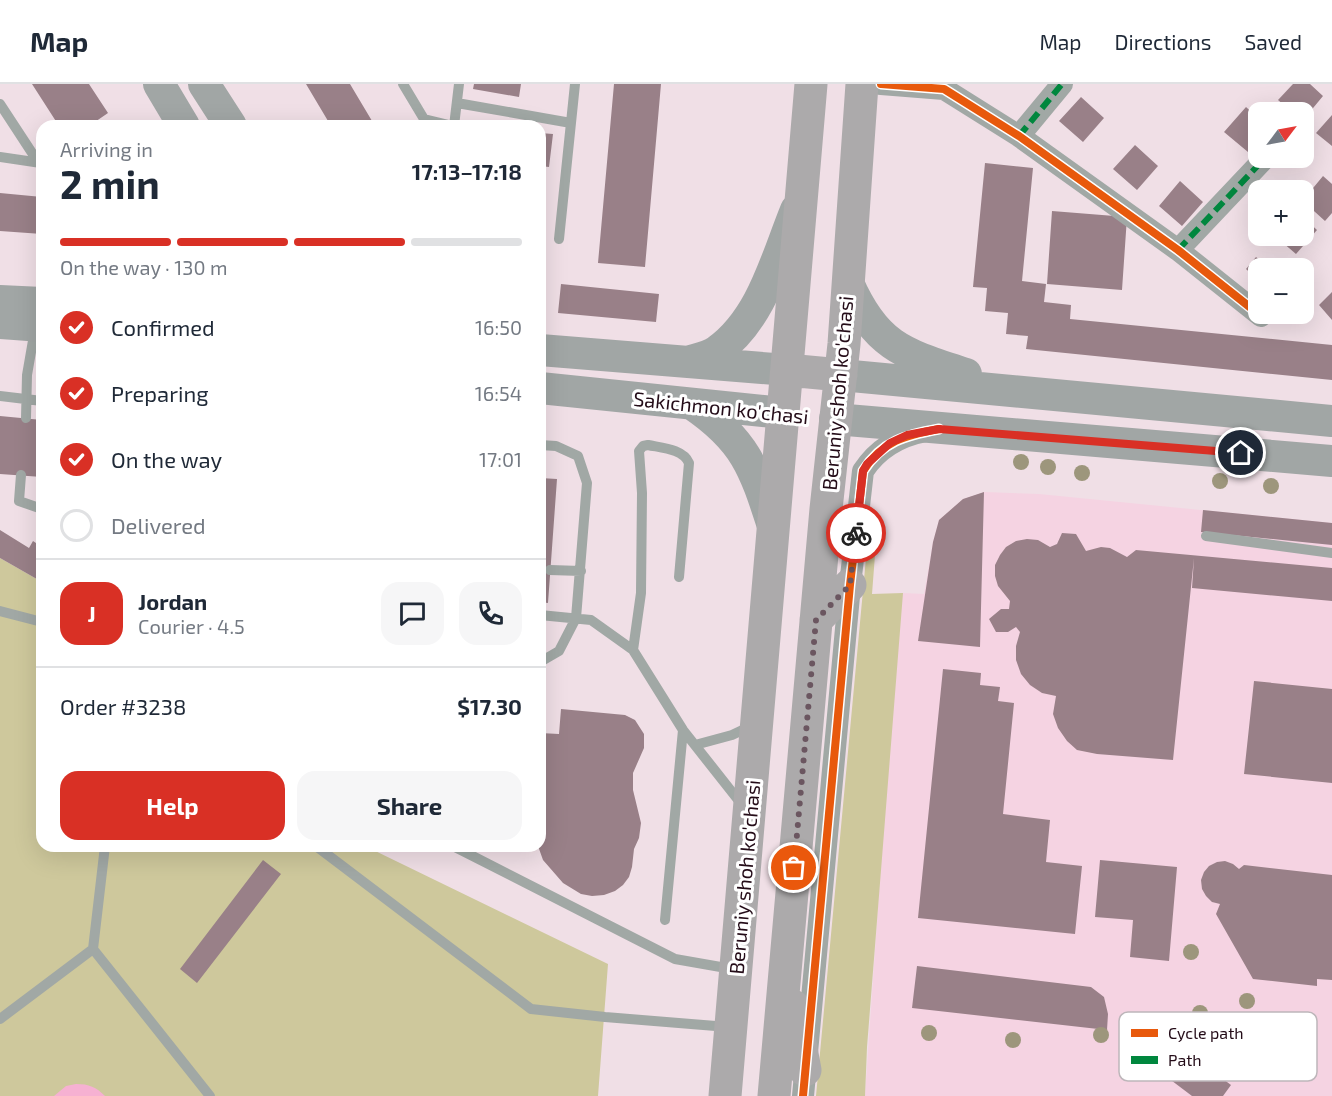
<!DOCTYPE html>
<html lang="en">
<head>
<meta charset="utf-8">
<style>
	body { margin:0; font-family:"Exo 2",sans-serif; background:#f6f6f7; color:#1f2937; height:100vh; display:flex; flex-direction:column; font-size:22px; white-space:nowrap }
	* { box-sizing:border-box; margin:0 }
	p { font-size:20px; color:#747a83 }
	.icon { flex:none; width:33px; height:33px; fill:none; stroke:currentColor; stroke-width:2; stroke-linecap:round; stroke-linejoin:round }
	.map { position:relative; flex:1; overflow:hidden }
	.details { position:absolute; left:36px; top:36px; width:510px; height:732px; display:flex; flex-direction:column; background:#fff; border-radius:18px; box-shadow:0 6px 24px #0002 }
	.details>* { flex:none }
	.needle { width:39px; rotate:58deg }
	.tools { position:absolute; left:1248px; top:18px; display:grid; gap:12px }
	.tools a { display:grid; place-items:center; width:66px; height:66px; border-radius:12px; background:#fff; box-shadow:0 6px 24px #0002; font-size:30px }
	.pin { position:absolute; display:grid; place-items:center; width:51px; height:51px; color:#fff; margin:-26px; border:3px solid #fff; border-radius:50%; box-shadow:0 2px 6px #0007 }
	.courier { position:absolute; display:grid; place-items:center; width:60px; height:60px; margin:-30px; border:4px solid #d93025; border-radius:50%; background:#fff; color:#222; box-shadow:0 2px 8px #0007 }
	.head em { font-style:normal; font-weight:700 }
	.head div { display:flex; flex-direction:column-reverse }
	.head { display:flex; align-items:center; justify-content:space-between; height:102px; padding:0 24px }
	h1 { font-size:39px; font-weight:700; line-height:45px }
	.bar { display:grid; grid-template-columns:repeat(4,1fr); gap:9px 6px; align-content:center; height:72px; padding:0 24px }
	.bar i { height:8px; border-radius:4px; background:#e0e1e3 }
	.bar .active { background:#d93025 }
	.bar p { grid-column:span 4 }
	.line { display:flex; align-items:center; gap:15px; padding:0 24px; border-top:2px solid #e0e1e3 }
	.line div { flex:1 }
	.round { display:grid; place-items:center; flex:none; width:63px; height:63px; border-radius:18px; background:#f6f6f7 }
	ol { padding:0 24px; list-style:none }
	li { display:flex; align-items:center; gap:18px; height:66px }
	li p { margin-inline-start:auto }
	li .icon { padding:6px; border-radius:50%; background:#d93025; color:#fff; stroke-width:4 }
	li:last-child { color:#747a83 }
	li i { width:33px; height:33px; border:3px solid #e0e1e3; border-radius:50% }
	.cta { display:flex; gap:12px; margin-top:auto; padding:12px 24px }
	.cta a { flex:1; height:69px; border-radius:18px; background:#d93025; color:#fff; font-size:24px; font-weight:700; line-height:69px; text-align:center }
	.cta a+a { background:#f6f6f7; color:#1f2937 }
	header { display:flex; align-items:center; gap:36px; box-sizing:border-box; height:84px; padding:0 30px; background:#fff; border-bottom:2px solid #e0e1e3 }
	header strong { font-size:28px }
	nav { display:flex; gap:33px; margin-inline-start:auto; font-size:21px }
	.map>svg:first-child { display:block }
	.built { fill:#f5d3e2 }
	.green { fill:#cec89c }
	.water { fill:#f6b1d2 }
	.building { fill:#998088 }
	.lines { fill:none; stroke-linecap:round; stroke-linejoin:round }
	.lane { stroke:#a1a8a5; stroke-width:10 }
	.street { stroke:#a1a8a5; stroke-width:22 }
	.secondary { stroke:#a1a6a5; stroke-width:32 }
	.primary { stroke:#acaaab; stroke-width:33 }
	.quiet { stroke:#00873e; stroke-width:6; stroke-dasharray:12 6; stroke-linecap:butt }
	.cycleway-casing { stroke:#fff; stroke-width:11 }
	.cycleway { stroke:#e8590c; stroke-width:8 }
	.tree { fill:#9d967c }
	.done { stroke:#6b5660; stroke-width:6; stroke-dasharray:0 10.8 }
	.route { stroke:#d93025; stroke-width:8 }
	.labels { text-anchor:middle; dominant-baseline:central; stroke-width:6; stroke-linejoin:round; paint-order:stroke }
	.street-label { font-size:20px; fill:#240c18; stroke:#fff }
	.key { fill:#fff; stroke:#bdb6ba; stroke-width:1.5 }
	.key-label { font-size:16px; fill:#240c18 }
</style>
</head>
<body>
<header>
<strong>Map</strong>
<nav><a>Map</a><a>Directions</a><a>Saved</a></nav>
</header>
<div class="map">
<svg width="1332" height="1012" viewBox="0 0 1332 1012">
	<rect width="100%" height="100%" fill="#f0dfe6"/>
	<path class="built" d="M984,408l55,2 293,29v573h-467l34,-494 4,-9 21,1 9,-52 6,-22 24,-21z"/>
	<path class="green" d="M870,431l8,1 -6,78 31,-1 -36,454 -2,49h-49z
		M0,474l42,24v264h323l243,118 -10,132h-598z"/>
	<path class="water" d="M76,1000c13,0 20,3 29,12h-51l12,-10z"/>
	<path class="building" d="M32,0h57l19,29 -19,13h-30z
		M306,0h44l25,42h-44z
		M474,0h47l-2,13 -46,-8z
		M614,0h47l-16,183 -47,-4z
		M1293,0h17l13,12 -19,23v-7h-12l-14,-12z
		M1081,13l23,21 -21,24 -24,-21z
		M1246,23l12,11v22l-10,12 -24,-20z
		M1332,31v31l-16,-13z
		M540,49l13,1 -4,33 -9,-1z
		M1135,61l23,21 -21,24 -24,-21z
		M985,79l48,5 -11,113 24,3 -2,18 27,3 -1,14 262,26v35l-306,-31 2,-13 -22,-2 2,-21 -23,-2 2,-23 -14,-1z
		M1323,92l9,8v29l-7,8 -21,-19v-3z
		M1180,97l23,21 -21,24 -23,-20z
		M0,109l42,4v37l-42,-3z
		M1052,127l75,6 -5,73 -75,-6z
		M1304,134l13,12 -21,24 -21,-18h29z
		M540,141h6l-4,38h-2z
		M1256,173l14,11h-12v12l-12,-11z
		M561,200l98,10 -3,28 -98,-9z
		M1332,208v28l-13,-15z
		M0,332l42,4v57l-42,-3z
		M540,394l17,1 -9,124 -8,-1z
		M984,408l-4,155 -62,-6 15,-99 6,-22 24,-21z
		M1203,426l129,13v22l-131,-13z
		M0,446l29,18 4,-7 9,6v35l-42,-24z
		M1062,449l14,1 10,17 15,-4 9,1 17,9 9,-7 196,18v33l-140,-13 2,-30 -21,202 -76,-6 -20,-4 -10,-9 -9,-13 -5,-14 3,-18 -14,-3 -12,-8 -9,-11 -5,-14v-14l4,-14 -4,-5 -8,5h-12l-7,-13 12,-10h8l1,-8 -12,-15 -3,-10v-11l5,-10 6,-8 10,-6 11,-2 11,1 12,7 7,-3z
		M943,585l38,4 -1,12 20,2 -2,14 16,2 -11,111 47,6 -4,42 36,4 -7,68 -157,-16z
		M1254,597l78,8v94l-88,-9z
		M561,625l64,6 10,5 9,14v14l-11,25v17l8,33 -2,15 -5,11 -2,18 -3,10 -6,8 -8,6 -11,4 -12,1 -11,-2 -18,-11 -20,-23 -5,-14h2v-113l19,1z
		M263,776l18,14 -84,109 -17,-14z
		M1100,776l77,7 -8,94 -39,-4 3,-37 -38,-3z
		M1225,777l8,3 6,5 5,-4 88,10v105l-15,-1v7l-64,-7 -37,-65 4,-10 -8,-2 -6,-6 -4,-7 -1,-9 3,-8 5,-6 8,-4z
		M917,882l174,21 13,10 4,17 -1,16 -195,-22z
		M1162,949l69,52 -8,11h-31l-49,-37z"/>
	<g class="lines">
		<path class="lane" d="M403,0l21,35 29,7
			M457,19l114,20
			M0,20l38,58
			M454,42l5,-42
			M0,73l41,6
			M559,155l16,-155
			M0,312l42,5
			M26,334l1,-43 8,-46
			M540,361l16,1 22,10 9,27 -11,135 -17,33 -19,11
			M21,391l-2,26 23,8
			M1206,452l126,17
			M550,486l31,1
			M0,527l42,11
			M540,531l51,5 42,30 50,80 60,76
			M633,566l8,-57 1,-100 -3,-42 4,-5 5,-1c14,3 35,4 41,18l-10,114
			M695,661l37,-10 19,-9
			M105,762l-12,103 117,147
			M316,762l215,163 74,8 123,10
			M453,762l222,113 57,10
			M665,836l18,-190
			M0,935l93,-70"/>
		<path class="street" d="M881,0l63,5 75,47 159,114 83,66
			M1019,52l43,-52
			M1178,166l87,-92
			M803,1012l47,-511 13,-114c15,-23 36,-35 63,-40"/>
		<path class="secondary" d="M159,0l25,42
			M204,0l27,42
			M848,199c28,64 56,71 118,91
			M0,217l42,2
			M0,239l42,3
			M540,266l247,20
			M687,278c9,-3 22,-5 30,-11 45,-32 59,-92 79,-141
			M841,291l491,46
			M540,304l243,25
			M692,320c53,36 62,63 81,122
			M835,335l497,42"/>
		<path class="primary" d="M787,286l54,5
			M816,536l34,-35
			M793,922l12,64
			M725,1012l86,-1012
			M774,1012l52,-587 18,-165 18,-260"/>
		<path class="quiet" d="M1019,52l43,-52
			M1178,166l87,-92"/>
		<defs>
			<path id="cycleway" d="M881,0l63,5 75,47 159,114 83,66
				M803,1012l47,-511 13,-114c19,-30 43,-36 76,-42"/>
		</defs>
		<use href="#cycleway" class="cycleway-casing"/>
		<use href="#cycleway" class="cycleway"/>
	</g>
	<g class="tree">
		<circle cx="1021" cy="378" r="8"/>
		<circle cx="1048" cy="383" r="8"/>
		<circle cx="1082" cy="389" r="8"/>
		<circle cx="1220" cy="397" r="8"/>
		<circle cx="1271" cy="402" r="8"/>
		<circle cx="1191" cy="868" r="8"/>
		<circle cx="1247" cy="917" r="8"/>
		<circle cx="1200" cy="929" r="8"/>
		<circle cx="929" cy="949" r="8"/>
		<circle cx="1101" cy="951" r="8"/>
		<circle cx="1013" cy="956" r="8"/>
	</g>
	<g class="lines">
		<path class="done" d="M794,784l22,-248 34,-35 6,-52"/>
		<path class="route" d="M856,449l7,-62 4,-7 23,-21 17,-8 32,-6 302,24"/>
	</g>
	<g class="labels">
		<g class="street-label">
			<text transform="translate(837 309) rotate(-85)">Beruniy shoh ko'chasi</text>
			<text transform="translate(721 323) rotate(6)">Sakichmon ko'chasi</text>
			<text transform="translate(744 793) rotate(-85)">Beruniy shoh ko'chasi</text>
		</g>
	</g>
	<rect x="1119" y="928" width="198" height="69" rx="9" class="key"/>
	<rect x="1131" y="945" width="27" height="8" fill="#e8590c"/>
	<rect x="1131" y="972" width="27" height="8" fill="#00873e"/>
	<g class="key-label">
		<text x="1168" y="955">Cycle path</text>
		<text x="1168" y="982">Path</text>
	</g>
</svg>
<div class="tools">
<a><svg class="needle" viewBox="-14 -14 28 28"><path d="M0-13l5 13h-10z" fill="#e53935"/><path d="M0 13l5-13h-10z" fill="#747a83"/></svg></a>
<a>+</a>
<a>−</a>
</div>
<div class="pin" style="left:794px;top:784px;background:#ea580c"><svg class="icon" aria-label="bag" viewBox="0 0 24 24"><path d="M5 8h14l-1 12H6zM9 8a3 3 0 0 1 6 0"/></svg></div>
<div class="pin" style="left:1241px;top:369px;background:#1f2937"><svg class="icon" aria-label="home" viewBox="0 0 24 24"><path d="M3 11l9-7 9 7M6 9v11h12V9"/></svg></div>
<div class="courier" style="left:856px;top:449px"><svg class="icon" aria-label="bike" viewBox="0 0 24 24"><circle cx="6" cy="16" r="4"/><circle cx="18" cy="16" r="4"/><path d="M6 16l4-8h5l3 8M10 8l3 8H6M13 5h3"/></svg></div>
<section class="details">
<div class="head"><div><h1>2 min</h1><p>Arriving in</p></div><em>17:13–17:18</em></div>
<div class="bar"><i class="active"></i><i class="active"></i><i class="active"></i><i></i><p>On the way · 130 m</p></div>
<ol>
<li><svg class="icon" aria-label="check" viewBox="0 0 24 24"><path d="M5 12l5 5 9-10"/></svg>Confirmed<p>16:50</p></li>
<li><svg class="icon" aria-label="check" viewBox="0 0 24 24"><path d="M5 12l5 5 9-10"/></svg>Preparing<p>16:54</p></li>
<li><svg class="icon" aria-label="check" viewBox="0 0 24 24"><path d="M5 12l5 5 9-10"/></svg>On the way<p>17:01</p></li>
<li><i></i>Delivered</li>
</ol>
<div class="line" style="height:108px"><b class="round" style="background:#d93025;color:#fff">J</b><div><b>Jordan</b><p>Courier · 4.5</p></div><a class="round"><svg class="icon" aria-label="chat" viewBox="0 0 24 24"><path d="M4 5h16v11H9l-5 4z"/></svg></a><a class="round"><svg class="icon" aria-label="phone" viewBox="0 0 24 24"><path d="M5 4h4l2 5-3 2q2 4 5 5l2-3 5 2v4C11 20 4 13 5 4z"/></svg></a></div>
<div class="line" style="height:78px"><div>Order #3238</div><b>$17.30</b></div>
<div class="cta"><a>Help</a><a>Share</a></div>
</section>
</div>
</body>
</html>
